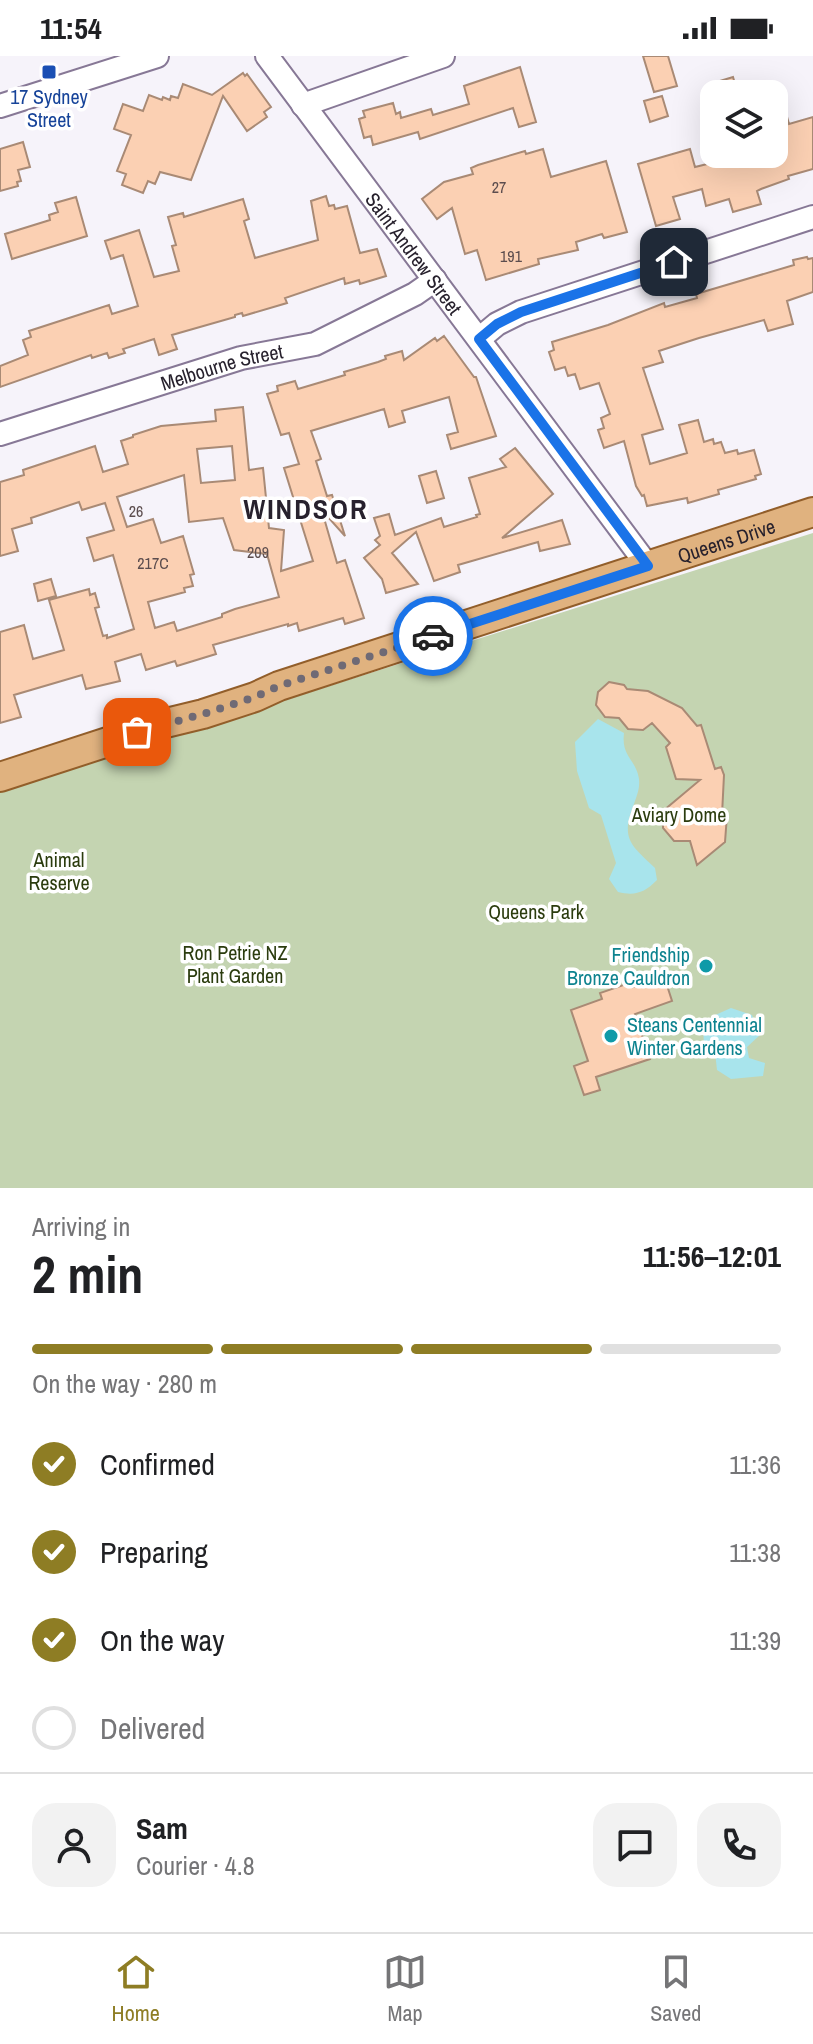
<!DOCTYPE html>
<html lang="en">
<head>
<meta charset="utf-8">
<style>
	body { margin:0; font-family:"Archivo Narrow",sans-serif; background:#f2f2f2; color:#202124; height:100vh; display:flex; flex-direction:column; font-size:30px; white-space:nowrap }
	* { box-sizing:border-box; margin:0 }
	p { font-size:26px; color:#757577 }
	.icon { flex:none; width:44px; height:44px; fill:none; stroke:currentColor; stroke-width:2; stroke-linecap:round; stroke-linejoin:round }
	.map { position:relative; height:1132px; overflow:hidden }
	.sheet { display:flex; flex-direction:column; background:#fff; flex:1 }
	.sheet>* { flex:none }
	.tools { position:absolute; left:700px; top:24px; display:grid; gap:16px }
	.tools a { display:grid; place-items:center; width:88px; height:88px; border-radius:16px; background:#fff; box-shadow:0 8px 32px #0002; font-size:40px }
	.pin { position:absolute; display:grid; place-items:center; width:68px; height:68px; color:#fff; margin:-34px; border-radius:16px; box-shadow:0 4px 12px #0006 }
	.courier { position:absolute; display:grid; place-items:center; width:80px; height:80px; margin:-40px; border:6px solid #1a73e8; border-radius:50%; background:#fff; color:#222; box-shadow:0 2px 10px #0007 }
	.head em { font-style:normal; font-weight:700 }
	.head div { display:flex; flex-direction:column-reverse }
	.head { display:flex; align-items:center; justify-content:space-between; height:136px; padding:0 32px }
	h1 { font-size:52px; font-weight:700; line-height:60px }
	.bar { display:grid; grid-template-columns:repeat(4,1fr); gap:12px 8px; align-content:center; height:96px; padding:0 32px }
	.bar i { height:10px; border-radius:6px; background:#e0e0e0 }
	.bar .selected { background:#8e7d24 }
	.bar p { grid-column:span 4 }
	.line { display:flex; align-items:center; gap:20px; padding:0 32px; border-top:2px solid #e0e0e0 }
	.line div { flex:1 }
	.round { display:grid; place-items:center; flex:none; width:84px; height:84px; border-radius:24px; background:#f2f2f2 }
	ol { padding:0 32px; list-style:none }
	li { display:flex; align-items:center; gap:24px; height:88px }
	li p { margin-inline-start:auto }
	li .icon { padding:8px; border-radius:50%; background:#8e7d24; color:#fff; stroke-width:4 }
	li:last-child { color:#757577 }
	li i { width:44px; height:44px; border:4px solid #e0e0e0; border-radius:50% }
	.status { display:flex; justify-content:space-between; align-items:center; height:56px; padding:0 40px; background:#fff; direction:ltr }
	.status svg { height:22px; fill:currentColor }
	.tab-bar { display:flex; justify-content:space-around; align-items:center; height:112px; border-top:2px solid #e0e0e0; background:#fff; font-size:22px; color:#757577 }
	.tab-bar a { display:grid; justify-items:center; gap:4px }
	.tab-bar .selected { color:#8e7d24 }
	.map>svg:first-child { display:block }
	.green { fill:#c4d4b1 }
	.water { fill:#a8e4ec }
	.building { fill:#fbd0b3; stroke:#a98a75; stroke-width:2; fill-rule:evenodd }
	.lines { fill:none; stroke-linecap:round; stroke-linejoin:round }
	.minor-casing { stroke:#877896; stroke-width:26 }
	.major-casing { stroke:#925e2a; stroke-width:32 }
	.minor { stroke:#fff; stroke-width:22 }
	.major { stroke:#e0b27f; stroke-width:28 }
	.done { stroke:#6f6a75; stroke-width:8; stroke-dasharray:0 14.4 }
	.route { stroke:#1a73e8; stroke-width:10 }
	.transit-dot { fill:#1a4fb4; stroke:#fff; stroke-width:3 }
	.culture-dot { fill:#0f9aa8; stroke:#fff; stroke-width:3 }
	.labels { text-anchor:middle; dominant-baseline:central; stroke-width:7; stroke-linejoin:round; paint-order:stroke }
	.number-label { font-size:16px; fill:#5c4d4e }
	.transit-label { font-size:20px; fill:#164399; stroke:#fff }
	.street-label { font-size:20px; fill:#27212d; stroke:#fff }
	.park-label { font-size:20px; fill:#2b3c0e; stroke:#fff }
	.culture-label { font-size:20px; fill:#0d838f; stroke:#fff; text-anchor:end }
	.district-label { font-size:28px; font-weight:bold; letter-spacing:2px; fill:#27212d; stroke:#fff }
</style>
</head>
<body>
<div class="status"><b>11:54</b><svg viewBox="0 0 49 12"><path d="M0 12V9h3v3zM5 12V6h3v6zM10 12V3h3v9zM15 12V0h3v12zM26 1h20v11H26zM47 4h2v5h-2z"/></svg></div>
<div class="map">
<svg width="813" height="1132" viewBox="0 0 813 1132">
	<rect width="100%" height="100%" fill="#f6f3fa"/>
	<path class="green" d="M813,477v655h-813v-398z"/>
	<path class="water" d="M598,663l26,14c-3,24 12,26 15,46 1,10 -2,16 -5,25 -14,35 -3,41 21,64l2,12c-13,13 -22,16 -39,12l-9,-13 7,-16 -15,-48 -12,-7 -12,-37 -2,-29z
		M731,952l21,7 8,20 -13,12 2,11 16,5 -2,13 -32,3 -14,-9 -2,-18 -11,-6 -1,-20 10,-10z"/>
	<path class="building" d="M643,0h25l9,30 -23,6z
		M520,11l16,55 -17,5 -6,-19 -93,31 -2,-7 -45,13 -2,-9 -7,2 -5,-19 6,-2 -2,-6 30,-8 3,11 4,-2 1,6 30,-9 2,6 36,-11 -5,-18z
		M243,17l2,3 2,-2 24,33 -7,5 3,5 -20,14 -24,-35 -32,84 -31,-8 -5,12 -7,-3 -5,12 -21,-8 4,-11 -9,-3 14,-36 -17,-6 9,-25 20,7 6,-16 13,5 1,-3 7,3 1,-4 7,2 5,-14 29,11z
		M733,21l5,17h-14l-4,-13z
		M774,28h4l11,40 24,-7v52l-25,7 1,3 -28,10 -4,2 4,13 -28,8 -4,-13 -23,7 -4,-17 -29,8 7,22 -24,7 -18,-62 52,-15 5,18 53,-13h26z
		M662,40l6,20 -18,6 -6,-21z
		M23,86l7,25 -12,3 3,11 -4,1 1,4 -18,5v-42z
		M543,93l8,28 55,-16 21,71 -23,6 -2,-4 -26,8 2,8 -40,9 1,5 -53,16 -9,-30 -12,4 -13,-46 -15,11 -15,-20 22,-17 29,-8 -2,-6 7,-3 47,-14 1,3z
		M326,140l3,10 5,-1 1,4 12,-3 13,47 17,-4 9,27 -26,8 -1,-4 -14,4 -1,-6 -59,20 2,5 -44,13 -1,-3 -7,2v2l-63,18 5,14 -18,6 -5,-16 -31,10 2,4 -16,5 -2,-5 -15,5 -1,-3 -91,32v-21l28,-11 -5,-15 8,-3 -2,-6 80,-26 3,9 26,-8 -15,-51 -12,4 -6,-18 34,-11 15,47 25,-6 -7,-25 4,-1 -8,-28 15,-4 1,4 59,-18 6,20 -5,2 11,37 63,-18 -7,-39z
		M76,141l11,39 -75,23 -7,-25 45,-14 -1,-5 9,-3 -3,-9z
		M807,201l1,2 5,-1v34l-26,9 6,23 -25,7 -4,-11 -65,18 -40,13 4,11 -20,6 20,61 -21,6 8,29 37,-11 -8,-28 19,-5 6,22 9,-3 1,5 7,-2 4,11 12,-3 1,4 16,-4 7,24 -6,2 1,3 -38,11 1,4 -31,9 -1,-5 -40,8 -3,-11 -2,1 -6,-10 -12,-45 -20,7 -6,-18 6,-2 -3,-10 9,-4 -11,-31 -19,6 -5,-15 -7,2 -3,-9 -10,3 -6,-18 5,-2 -2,-8 56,-17 56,-22 1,4 32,-9 -1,-4 98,-29 -1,-5z
		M444,280l30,41h2l20,59 -45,13 -4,-14 11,-3 -9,-35 -47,14 3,11 -16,5 -5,-18 -73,22 10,28 -5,2 11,35 5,-1 13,41 -17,-19 -4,1 13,45 8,-3 19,58 -19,6 -2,-6 -44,13 -2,-8 -9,3v-2l-75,21 3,9 -39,12 -2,-5 -29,9 -5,-16 -26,8 5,19 -34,8 -4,-14 -68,20 7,22 -21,6v-91l24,-7 9,34 31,-9 -15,-50 40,-11 1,6 5,-2 4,14 -4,1 8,28 4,-1v3l27,-9 -21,-74 -19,6 -7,-23 27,-8 -9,-27 -23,7 -3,-8 -48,16 1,5 -20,6 6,22 -18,5v-74l24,-7 -1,-5 72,-24 8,26 25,-8 -7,-23 12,-4v-2l28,-9 55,-5 -1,-11 28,-3 6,63 14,-2 6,60 15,2 -3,41 32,-10 -29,-93 15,-4 -10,-31 -8,2 -14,-41 11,-3 -1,-5 18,-5 3,8 47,-14 -1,-3 34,-10 8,-3 -1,-3 17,-5 2,9 31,-22 2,3zM232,390l3,34 -34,3 -4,-34zM184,419l5,47 34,-4 11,32 33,4 12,43 -44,12 -13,5v3l-45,14 -3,-9 -19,6 -7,-26 37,-10 -1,-4 9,-2 -3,-11 4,-1 -11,-38 -22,7 -8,-24 -26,8 -10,-30z
		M515,392l38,46 -51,44 60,-18 8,24 -30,7 -2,-9 -80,23 2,7 -26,9 -18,-49 -24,21 26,31 -32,9 -4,-14 -18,-21 16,-13 -5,-5 5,-4 -6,-18 15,-4 6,21 46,-17 3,9 33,-10 -1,-2 4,-1 -11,-36 37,-11 -6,-8z
		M436,415l8,27 -17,5 -8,-27z
		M51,523l5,17 -18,5 -4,-17z
		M609,626l15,3 3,4 21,2 34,17 15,18 4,-1 14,44 6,-2 3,8 -2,40h5l-2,27 -28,23 -7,-24h-16l-11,-13v-17l37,-31 -24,-1 -10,-32 4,-4 -18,-20 -9,7 -15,-1 -9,-11 -14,-1 -9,-12 2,-13z
		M664,920l8,25 -37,13 15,45 -54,18 4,13 -16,5 -10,-29 14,-5 -17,-51 31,-11 -2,-6 32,-11 1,5z"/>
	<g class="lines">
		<defs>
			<g id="minor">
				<path id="s1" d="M267,0l381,510"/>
				<path d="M303,49l140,-49"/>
				<path d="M0,50l157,-50"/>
				<path d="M479,283l18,-15 24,-12 292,-95"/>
				<path id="s2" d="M0,378l241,-76 74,-14 100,-50 20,-14"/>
			</g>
			<g id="major">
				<path id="s3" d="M0,721l166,-54 37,-9 52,-17 24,-11 534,-174"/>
			</g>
		</defs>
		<use href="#minor" class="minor-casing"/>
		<use href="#major" class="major-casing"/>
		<use href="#minor" class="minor"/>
		<use href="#major" class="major"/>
	</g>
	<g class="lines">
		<path class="done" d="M137,676l66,-18 52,-17 24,-11 154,-50"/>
		<path class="route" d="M433,580l215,-70 -169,-227 18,-15 24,-12 153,-50"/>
	</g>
	<rect class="transit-dot" x="41" y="8" width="16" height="16" rx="4"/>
	<g class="culture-dot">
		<circle cx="706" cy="910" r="8"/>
		<circle cx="611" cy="980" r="8"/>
	</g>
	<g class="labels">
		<g class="number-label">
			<text x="499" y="131">27</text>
			<text x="511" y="200">191</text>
			<text x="136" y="455">26</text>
			<text x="258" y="496">209</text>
			<text x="153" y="507">217C</text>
		</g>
		<g class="transit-label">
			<text x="49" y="40">17 Sydney<tspan x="49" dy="23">Street</tspan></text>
		</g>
		<g class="street-label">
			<text stroke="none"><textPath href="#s1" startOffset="246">Saint Andrew Street</textPath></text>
			<text stroke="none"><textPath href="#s2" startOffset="232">Melbourne Street</textPath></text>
			<text stroke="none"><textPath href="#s3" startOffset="764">Queens Drive</textPath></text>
		</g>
		<g class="park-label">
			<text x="679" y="758">Aviary Dome</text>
			<text x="59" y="803">Animal<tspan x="59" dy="23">Reserve</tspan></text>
			<text x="536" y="855">Queens Park</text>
			<text x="235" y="896">Ron Petrie NZ<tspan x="235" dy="23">Plant Garden</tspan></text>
		</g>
		<g class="culture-label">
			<text x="690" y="898">Friendship<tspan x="690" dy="23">Bronze Cauldron</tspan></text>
			<text x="627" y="968" text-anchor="start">Steans Centennial<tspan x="627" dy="23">Winter Gardens</tspan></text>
		</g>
		<g class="district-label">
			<text x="306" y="453">WINDSOR</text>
		</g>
	</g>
</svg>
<div class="tools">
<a><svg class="icon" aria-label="layers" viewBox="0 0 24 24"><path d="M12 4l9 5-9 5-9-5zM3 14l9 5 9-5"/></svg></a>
</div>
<div class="pin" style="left:137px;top:676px;background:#ea580c"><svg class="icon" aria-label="bag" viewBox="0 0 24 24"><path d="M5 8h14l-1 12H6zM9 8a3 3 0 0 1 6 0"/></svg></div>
<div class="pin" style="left:674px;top:206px;background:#1f2937"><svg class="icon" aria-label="home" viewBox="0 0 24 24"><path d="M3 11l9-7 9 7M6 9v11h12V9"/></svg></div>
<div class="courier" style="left:433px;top:580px"><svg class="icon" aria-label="car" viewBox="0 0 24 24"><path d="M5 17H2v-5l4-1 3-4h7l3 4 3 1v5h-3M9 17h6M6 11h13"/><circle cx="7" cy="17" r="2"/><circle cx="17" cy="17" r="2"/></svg></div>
</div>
<section class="sheet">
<div class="head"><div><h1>2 min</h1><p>Arriving in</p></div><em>11:56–12:01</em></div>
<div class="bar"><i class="selected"></i><i class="selected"></i><i class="selected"></i><i></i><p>On the way · 280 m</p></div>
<ol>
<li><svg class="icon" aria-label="check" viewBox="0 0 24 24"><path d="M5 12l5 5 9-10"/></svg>Confirmed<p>11:36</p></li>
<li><svg class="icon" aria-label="check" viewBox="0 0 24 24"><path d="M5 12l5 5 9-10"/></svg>Preparing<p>11:38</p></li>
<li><svg class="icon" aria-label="check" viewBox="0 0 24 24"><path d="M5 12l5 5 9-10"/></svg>On the way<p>11:39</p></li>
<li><i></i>Delivered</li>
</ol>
<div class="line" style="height:144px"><a class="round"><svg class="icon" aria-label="person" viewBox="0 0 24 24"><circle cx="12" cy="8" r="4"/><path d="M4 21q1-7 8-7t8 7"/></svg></a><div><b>Sam</b><p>Courier · 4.8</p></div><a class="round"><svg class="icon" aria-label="chat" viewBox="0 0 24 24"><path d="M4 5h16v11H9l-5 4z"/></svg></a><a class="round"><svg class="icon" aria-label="phone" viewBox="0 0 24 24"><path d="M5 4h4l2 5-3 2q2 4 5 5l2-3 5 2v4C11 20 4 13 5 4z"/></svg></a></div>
</section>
<nav class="tab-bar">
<a class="selected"><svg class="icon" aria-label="home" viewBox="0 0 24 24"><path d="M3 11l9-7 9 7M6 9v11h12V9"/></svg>Home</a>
<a><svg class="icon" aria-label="map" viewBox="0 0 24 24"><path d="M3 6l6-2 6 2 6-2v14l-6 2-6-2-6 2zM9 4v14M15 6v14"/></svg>Map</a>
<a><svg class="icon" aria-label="saved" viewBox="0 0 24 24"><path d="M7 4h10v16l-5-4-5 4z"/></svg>Saved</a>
</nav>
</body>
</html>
